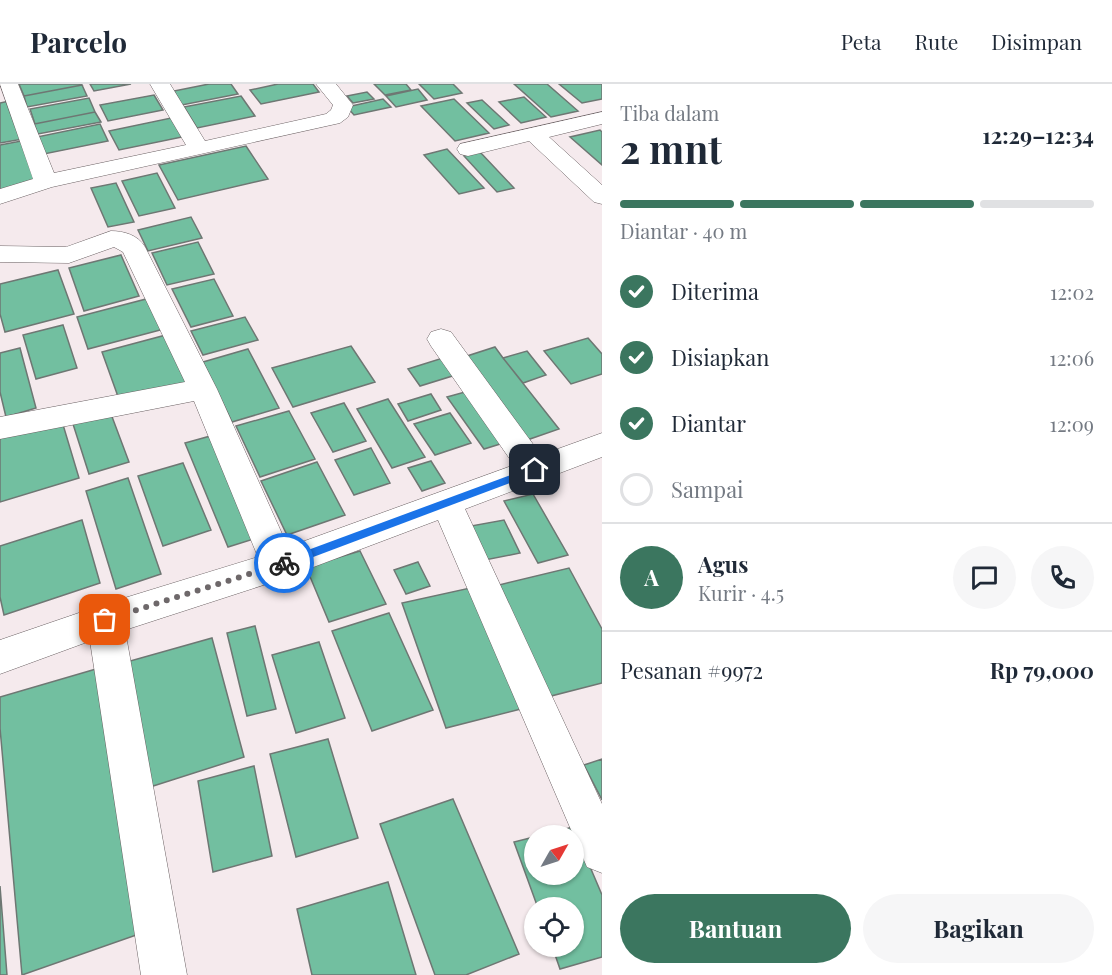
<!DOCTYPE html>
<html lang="id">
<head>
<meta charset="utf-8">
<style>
	body { margin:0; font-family:"Playfair Display",serif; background:#f6f6f7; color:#1f2937; height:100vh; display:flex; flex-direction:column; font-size:22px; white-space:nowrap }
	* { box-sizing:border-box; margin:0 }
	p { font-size:20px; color:#747a83 }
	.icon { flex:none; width:33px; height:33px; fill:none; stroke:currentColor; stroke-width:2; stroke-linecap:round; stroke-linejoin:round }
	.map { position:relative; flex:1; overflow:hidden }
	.drawer { display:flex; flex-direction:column; background:#fff; width:510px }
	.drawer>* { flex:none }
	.needle { width:39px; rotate:51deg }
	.fabs { position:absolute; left:524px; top:741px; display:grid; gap:12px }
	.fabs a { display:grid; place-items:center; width:60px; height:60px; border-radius:50%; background:#fff; box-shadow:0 2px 4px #0004; font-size:30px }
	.pin { position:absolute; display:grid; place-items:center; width:51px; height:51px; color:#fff; margin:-26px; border-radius:12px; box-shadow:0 3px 9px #0006 }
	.courier { position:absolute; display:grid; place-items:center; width:60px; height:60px; margin:-30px; border:4px solid #1a73e8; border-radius:50%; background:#fff; color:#222; box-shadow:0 2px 8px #0007 }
	.headline em { font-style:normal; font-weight:700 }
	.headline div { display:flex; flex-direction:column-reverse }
	.headline { display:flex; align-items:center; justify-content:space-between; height:102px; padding:0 18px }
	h1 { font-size:39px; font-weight:700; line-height:45px }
	.bar { display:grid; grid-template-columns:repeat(4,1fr); gap:9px 6px; align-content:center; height:72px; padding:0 18px }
	.bar i { height:8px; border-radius:4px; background:#e0e1e3 }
	.bar .selected { background:#3b765f }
	.bar p { grid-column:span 4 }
	.line { display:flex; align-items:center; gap:15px; padding:0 18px; border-top:2px solid #e0e1e3 }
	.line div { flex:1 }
	.round { display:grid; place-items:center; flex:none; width:63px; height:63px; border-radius:32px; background:#f6f6f7 }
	ol { padding:0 18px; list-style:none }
	li { display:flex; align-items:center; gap:18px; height:66px }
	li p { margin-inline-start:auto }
	li .icon { padding:6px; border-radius:50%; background:#3b765f; color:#fff; stroke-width:4 }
	li:last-child { color:#747a83 }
	li i { width:33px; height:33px; border:3px solid #e0e1e3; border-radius:50% }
	.button { display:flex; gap:12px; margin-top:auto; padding:12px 18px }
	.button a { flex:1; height:69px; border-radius:36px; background:#3b765f; color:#fff; font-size:24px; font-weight:700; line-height:69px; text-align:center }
	.button a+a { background:#f6f6f7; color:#1f2937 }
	header { display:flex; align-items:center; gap:36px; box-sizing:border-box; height:84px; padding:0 30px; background:#fff; border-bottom:2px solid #e0e1e3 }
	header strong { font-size:28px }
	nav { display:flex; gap:33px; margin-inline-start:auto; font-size:21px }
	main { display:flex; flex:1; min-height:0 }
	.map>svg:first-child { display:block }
	.building { fill:#72bfa0; stroke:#6e7773; stroke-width:1.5 }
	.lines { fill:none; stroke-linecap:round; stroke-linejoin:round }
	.minor-casing { stroke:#6a6163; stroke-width:1 }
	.minor { fill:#fff; fill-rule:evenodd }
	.route { fill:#1a73e8 }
	.done { stroke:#6e686a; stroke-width:6; stroke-dasharray:0 10.8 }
</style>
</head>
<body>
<header>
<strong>Parcelo</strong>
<nav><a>Peta</a><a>Rute</a><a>Disimpan</a></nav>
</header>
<main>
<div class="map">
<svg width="602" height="891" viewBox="0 0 602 891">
	<rect width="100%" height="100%" fill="#f5eaed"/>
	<path class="building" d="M19,0h62l1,1 -58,11z
		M90,0h41l-37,7z
		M209,0h22l7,10 -56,11 -8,-14z
		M278,0h35l6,8 -58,12 -11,-14z
		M374,0h32l5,6 -26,5z
		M419,0h34l9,9 -28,6z
		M514,0h33l31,27 -27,6z
		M559,0h43v15l-20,4z
		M82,1l5,11 -60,11 -3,-11z
		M418,5l9,11 -31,7 -10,-11z
		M367,8l7,7 -21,4 -6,-7z
		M154,11l9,15 -55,11 -8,-16z
		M241,12l14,20 -58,12 -13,-21z
		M524,13l22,20 -25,6 -22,-21z
		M89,14l6,14 -60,12 -5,-15z
		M383,15l8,8 -37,8 -7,-8z
		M454,15l35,34 -34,8 -34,-35z
		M482,16l27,25 -15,4 -27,-26z
		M9,17l14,38 -23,4v-40z
		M95,28l6,10 -63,12 -4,-10z
		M171,34l11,19 -63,13 -10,-19z
		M100,40l8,17 -64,13 -7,-17z
		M600,46l2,2v33l-32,-28z
		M21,57l16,42 -37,8v-46z
		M246,62l22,33 -90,21 -19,-35z
		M447,65l37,39 -25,6 -35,-39z
		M480,68l34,36 -17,4 -33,-36z
		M157,89l18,35 -36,8 -17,-35z
		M116,99l18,39 -26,5 -17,-39z
		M191,133l11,21 -54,13 -10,-21z
		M198,158l16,32 -47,11 -15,-32z
		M121,171l18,41 -55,15 -15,-43z
		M58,186l16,44 -69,18 -5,-18v-30z
		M214,195l19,37 -42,11 -19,-38z
		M150,214l14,31 -76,20 -11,-32z
		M245,233l13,23 -55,15 -12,-24z
		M63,241l14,43 -41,11 -13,-44z
		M166,251l21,48 -67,19 -18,-50z
		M588,254l14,16v20l-31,10 -27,-33z
		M351,262l24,36 -82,25 -21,-39z
		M495,263l8,11 56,71 -32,11 -63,-83z
		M20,264l16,60 -30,9 -6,-25v-39z
		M248,265l31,59 -47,14 -29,-60z
		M527,267l19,24 -23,8 -20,-25z
		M449,272l13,17 -42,13 -12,-17z
		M472,306l38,51 -26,8 -37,-52z
		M431,310l10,16 -33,11 -10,-17z
		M388,315l37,58 -33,11 -35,-59z
		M344,319l22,38 -33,11 -22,-39z
		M289,327l26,48 -55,18 -24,-51z
		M450,329l21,30 -36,12 -21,-31z
		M111,330l18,48 -40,12 -16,-50z
		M61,334l18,60 -79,24v-66z
		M214,351l46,102 -32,10 -43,-104z
		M371,364l19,35 -36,12 -19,-35z
		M431,377l14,22 -23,8 -14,-23z
		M317,378l28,53 -58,20 -26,-54z
		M183,379l28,67 -48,16 -25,-70z
		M128,394l33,96 -45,15 -30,-98z
		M533,410l35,61 -30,8 -34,-62z
		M82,436l18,63 -96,32 -4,-18v-51z
		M504,436l16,33 -35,7 -14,-34z
		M360,467l26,53 -57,18 -23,-55z
		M418,478l12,24 -24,8 -12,-24z
		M569,484l33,61v54l-51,13 -52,-111z
		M470,504l51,121 -75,19 -44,-125z
		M389,529l44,97 -61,21 -40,-100z
		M255,542l21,83 -29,7 -20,-83z
		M212,554l32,119 -97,31 -24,-125z
		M319,558l26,76 -49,15 -24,-78z
		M96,585l46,264 -120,42 -22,-247v-31z
		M328,655l30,99 -62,19 -26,-103z
		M602,675v41l-18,-35z
		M254,682l18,90 -59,16 -15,-91z
		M453,715l66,155 -53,21h-31l-55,-151z
		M573,743l29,68v62l-42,12 -8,-23h21v-38h-35l-24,-66 20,-5v37h39v-38h-33z
		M388,798l28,93h-104l-15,-66z
		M0,802l7,89h-7z"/>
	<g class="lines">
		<defs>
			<path id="minor" d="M0,0h18l36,89 132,-28 -36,-61h20l35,57 121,-27 5,-4 2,-5 -17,-21h20l17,21 -5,12 -8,6 -288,64 -52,17v-15l33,-10z
				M602,28v12l-53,13 53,48v19l-8,-2 -65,-61 -61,15 -8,-2 -3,-5 3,-5z
				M111,147c13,0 27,4 34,16l72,142 71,158 226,-82 -83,-119 -4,-7 4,-7 10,-3 10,3 90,123 61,-22v24l-137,52 137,295v69l-15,-6 -149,-347 -159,60 -154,50 62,345h-46l-51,-334 -90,33v-34l105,-36 153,-47 -64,-156 -194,38v-22l185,-35 -62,-130 -9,-5 -45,16 -69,-1v-16l66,1z"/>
		</defs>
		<use href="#minor" class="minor-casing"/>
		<use href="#minor" class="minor"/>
	</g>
	<path class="route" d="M535,382l4,1v5l-255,96 -5,-5 2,-3z"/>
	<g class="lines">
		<path class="done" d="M105,536l179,-57"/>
	</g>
</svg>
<div class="fabs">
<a><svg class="needle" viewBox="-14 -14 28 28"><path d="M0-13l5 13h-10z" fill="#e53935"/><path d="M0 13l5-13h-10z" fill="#747a83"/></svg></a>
<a><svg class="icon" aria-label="locate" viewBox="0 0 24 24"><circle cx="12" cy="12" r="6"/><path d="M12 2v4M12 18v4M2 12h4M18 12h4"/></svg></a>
</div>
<div class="pin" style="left:105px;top:536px;background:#ea580c"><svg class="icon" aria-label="bag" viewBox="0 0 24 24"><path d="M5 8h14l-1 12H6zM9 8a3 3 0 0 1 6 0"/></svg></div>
<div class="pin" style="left:535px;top:386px;background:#1f2937"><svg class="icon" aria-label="home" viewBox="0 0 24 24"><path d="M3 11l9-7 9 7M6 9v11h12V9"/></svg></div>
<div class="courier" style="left:284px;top:479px"><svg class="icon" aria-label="bike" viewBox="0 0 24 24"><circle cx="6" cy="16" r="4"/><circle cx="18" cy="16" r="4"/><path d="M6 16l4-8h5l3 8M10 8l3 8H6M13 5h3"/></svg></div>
</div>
<section class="drawer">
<div class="headline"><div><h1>2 mnt</h1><p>Tiba dalam</p></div><em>12:29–12:34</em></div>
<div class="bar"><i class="selected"></i><i class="selected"></i><i class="selected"></i><i></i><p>Diantar · 40 m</p></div>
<ol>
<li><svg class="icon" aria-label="check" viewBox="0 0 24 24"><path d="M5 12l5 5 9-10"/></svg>Diterima<p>12:02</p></li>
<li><svg class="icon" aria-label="check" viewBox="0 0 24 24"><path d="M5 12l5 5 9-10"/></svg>Disiapkan<p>12:06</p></li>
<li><svg class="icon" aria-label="check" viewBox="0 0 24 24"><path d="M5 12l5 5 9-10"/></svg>Diantar<p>12:09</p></li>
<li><i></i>Sampai</li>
</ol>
<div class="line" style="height:108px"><b class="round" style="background:#3b765f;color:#fff">A</b><div><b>Agus</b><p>Kurir · 4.5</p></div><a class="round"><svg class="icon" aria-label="chat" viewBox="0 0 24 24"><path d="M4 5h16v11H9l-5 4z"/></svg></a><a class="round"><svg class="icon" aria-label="phone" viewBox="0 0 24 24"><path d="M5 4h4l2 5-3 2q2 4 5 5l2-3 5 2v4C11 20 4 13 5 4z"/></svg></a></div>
<div class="line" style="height:78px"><div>Pesanan #9972</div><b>Rp 79,000</b></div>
<div class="button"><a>Bantuan</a><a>Bagikan</a></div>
</section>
</main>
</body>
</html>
